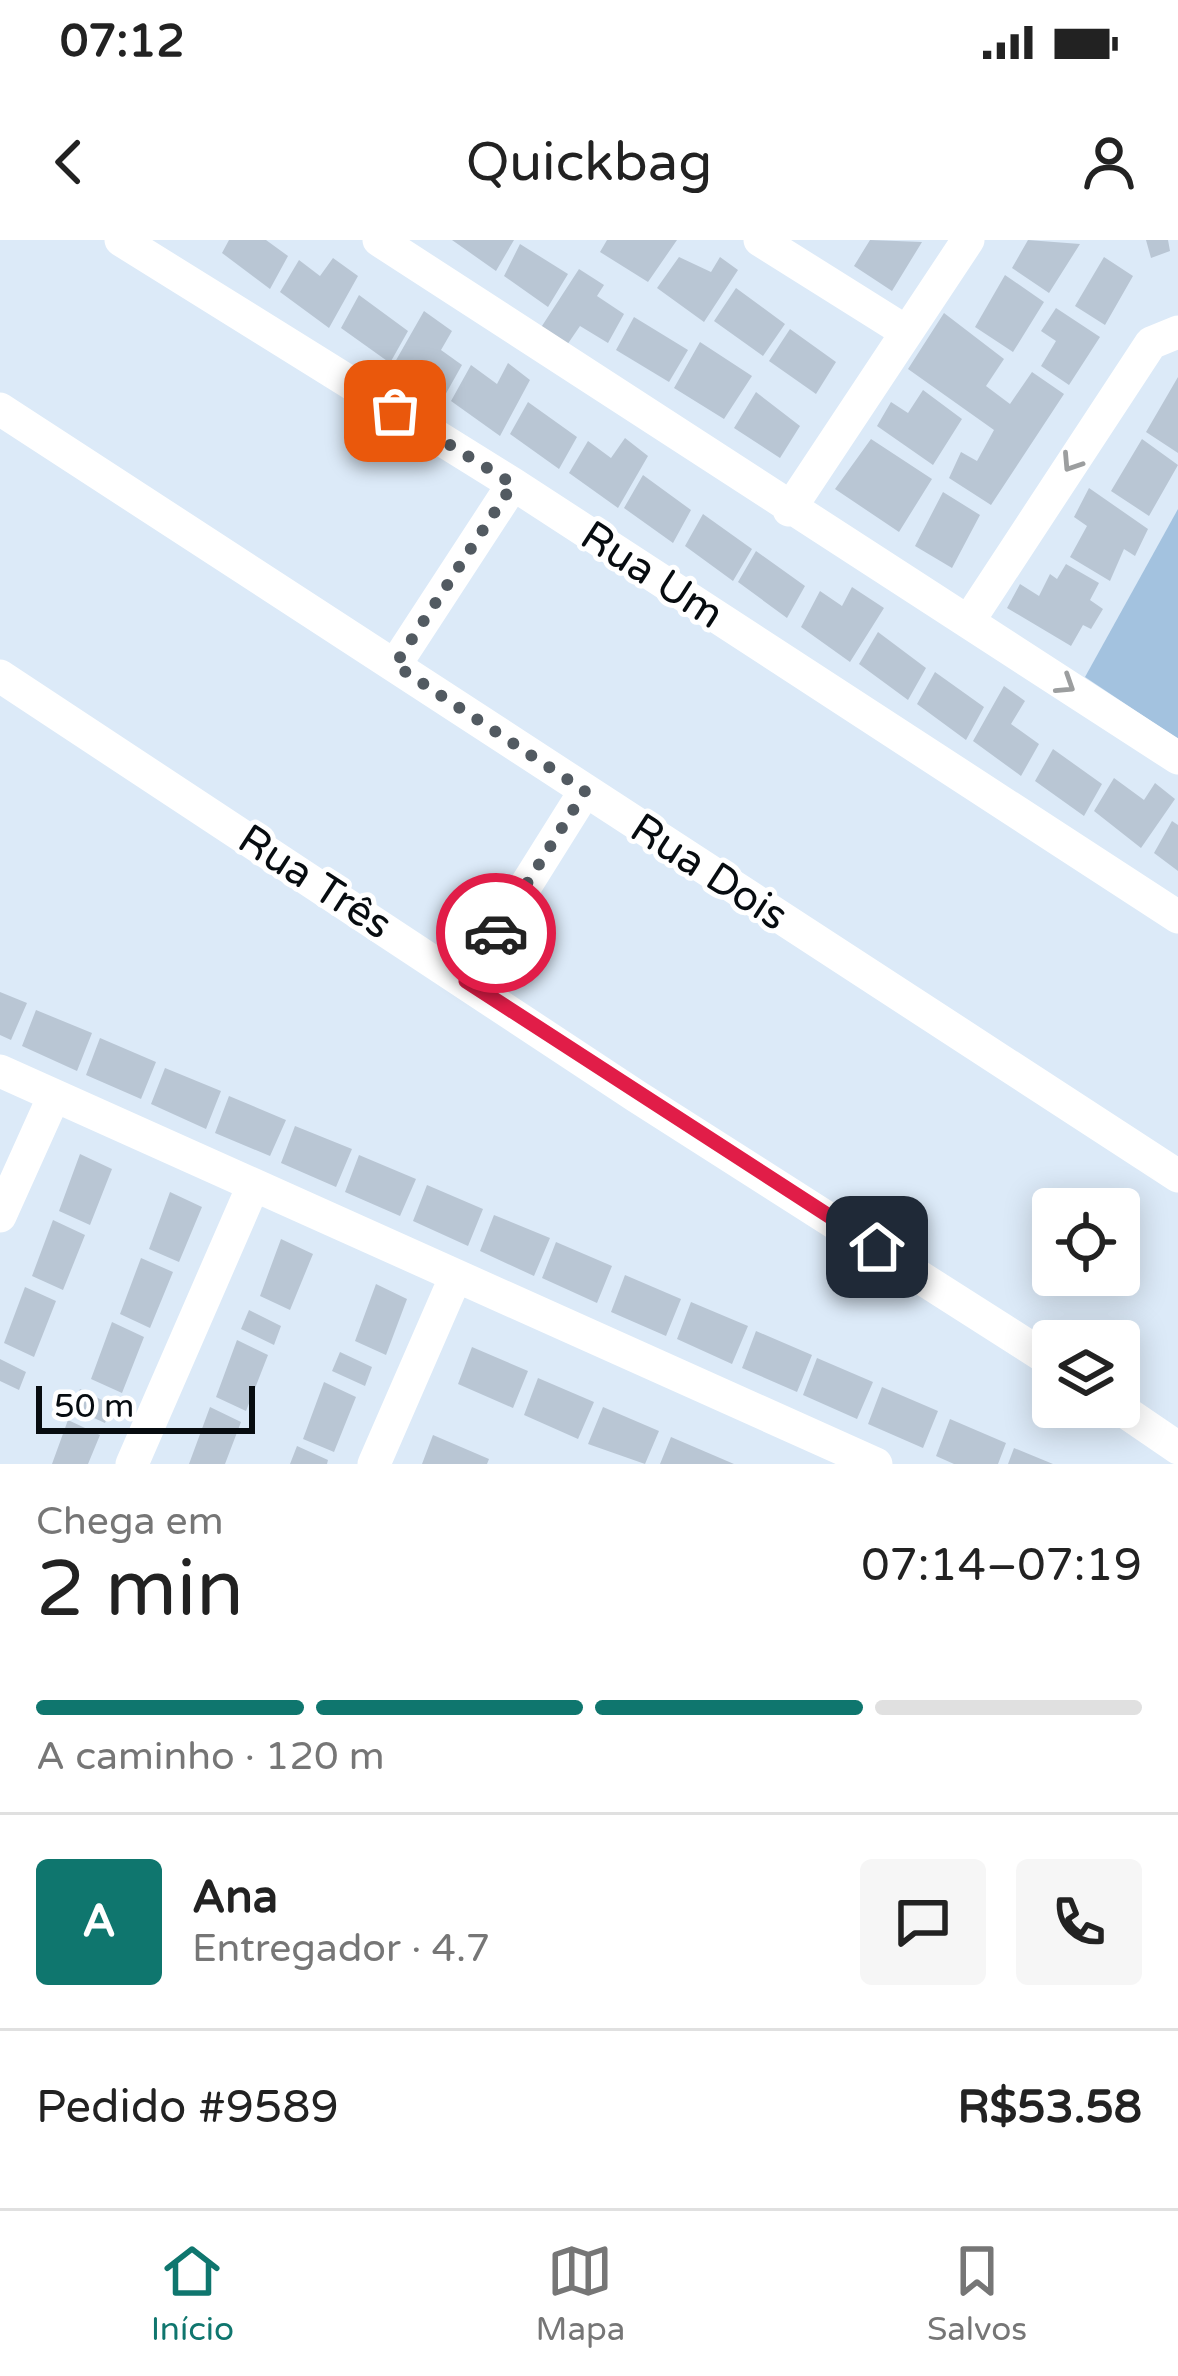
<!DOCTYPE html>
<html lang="pt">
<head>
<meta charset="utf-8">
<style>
	body { margin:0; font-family:"Varela Round",sans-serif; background:#f6f6f6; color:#222; height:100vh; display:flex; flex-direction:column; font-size:45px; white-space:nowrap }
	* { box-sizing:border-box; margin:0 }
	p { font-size:39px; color:#767676 }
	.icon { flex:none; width:66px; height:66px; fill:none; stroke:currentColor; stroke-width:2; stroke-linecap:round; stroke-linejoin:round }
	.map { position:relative; height:1224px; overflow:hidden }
	.details { display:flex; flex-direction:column; background:#fff; flex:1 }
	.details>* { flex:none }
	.controls { position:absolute; left:1032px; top:948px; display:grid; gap:24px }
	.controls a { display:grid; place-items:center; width:108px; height:108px; border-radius:12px; background:#fff; box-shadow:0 6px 30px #0003; font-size:60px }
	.scale { position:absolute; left:36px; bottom:30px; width:219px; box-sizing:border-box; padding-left:12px; border:6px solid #070c10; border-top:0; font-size:33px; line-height:42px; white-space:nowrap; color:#070c10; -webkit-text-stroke:9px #fff; paint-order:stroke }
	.pin { position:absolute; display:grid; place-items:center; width:102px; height:102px; color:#fff; margin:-51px; border-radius:24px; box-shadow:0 6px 18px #0006 }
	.courier { position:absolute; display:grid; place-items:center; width:120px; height:120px; margin:-60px; border:9px solid #e11d48; border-radius:50%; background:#fff; color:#222; box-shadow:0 3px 15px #0007 }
	.summary em { font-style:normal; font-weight:600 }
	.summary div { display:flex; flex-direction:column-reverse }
	.summary { display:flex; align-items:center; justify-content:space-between; height:204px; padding:0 36px }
	h1 { font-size:78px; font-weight:600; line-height:90px }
	.bar { display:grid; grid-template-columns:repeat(4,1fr); gap:18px 12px; align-content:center; height:144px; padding:0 36px }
	.bar i { height:15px; border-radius:9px; background:#e0e0e0 }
	.bar .selected { background:#0f766e }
	.bar p { grid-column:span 4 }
	.line { display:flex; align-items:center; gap:30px; padding:0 36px; border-top:3px solid #e0e0e0 }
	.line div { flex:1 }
	.round { display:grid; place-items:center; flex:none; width:126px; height:126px; border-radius:12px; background:#f6f6f6 }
	.status { display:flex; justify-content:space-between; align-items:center; height:84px; padding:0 60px; background:#fff; direction:ltr }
	.status svg { height:33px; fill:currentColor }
	header { display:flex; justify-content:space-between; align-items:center; height:156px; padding:0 36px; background:#fff; font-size:54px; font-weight:600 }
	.tabs { display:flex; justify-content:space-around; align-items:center; height:168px; border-top:3px solid #e0e0e0; background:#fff; font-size:33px; color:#767676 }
	.tabs a { display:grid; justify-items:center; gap:6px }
	.tabs .selected { color:#0f766e }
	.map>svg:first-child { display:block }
	.green { fill:#a3c2df }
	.building { fill:#b9c6d4 }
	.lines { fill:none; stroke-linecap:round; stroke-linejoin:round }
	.minor { stroke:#fff; stroke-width:33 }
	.oneway { stroke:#9c9e9f }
	.done { stroke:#525a61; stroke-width:12; stroke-dasharray:0 21.6 }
	.route { stroke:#e11d48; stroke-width:15 }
	.labels { text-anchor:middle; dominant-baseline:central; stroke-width:10; stroke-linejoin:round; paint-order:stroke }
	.street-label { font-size:42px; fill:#070c10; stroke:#fff }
</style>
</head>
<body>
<div class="status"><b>07:12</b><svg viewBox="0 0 49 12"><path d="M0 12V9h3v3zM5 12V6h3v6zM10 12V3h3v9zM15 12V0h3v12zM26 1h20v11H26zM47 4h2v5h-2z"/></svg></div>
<header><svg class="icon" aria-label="back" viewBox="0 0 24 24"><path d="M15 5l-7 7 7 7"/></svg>Quickbag<svg class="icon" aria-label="person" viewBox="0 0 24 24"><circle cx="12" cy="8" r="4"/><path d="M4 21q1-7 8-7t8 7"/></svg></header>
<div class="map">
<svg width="1178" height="1224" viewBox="0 0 1178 1224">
	<rect width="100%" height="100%" fill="#dceaf8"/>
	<path class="green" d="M1178,269v230l-93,-62z"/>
	<path class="building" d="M229,0h37l22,16 -18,33 -48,-36z
		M452,0h62l-18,31z
		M607,0h70l-29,42 -48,-30z
		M870,0l52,2 -30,49 -38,-25z
		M1028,0l52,4 -31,49 -37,-25z
		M1146,0h22l2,11 -19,7z
		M520,4l48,30 -20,33 -44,-31z
		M679,17l32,15 9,-15 18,13 -34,52 -47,-34z
		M1104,17l29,19 -28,49 -30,-19z
		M333,18l25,18 -29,52 -49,-36 19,-32 21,16z
		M579,29l25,16 -7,11 27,18 -16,29 -28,-17 -13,19 -27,-16z
		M1005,35l39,27 -31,50 -38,-25z
		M736,48l49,36 -22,32 -49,-35z
		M359,55l49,36 -18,32 -49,-35z
		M1056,68l44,29 -31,48 -28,-19 15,-25 -15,-10z
		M424,71l28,20 -11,19 21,15 -18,32 -49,-35z
		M944,73l60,46 -18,27 24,18 22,-32 32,22 -73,111 -42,-27 12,-26 16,9 17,-31 -86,-61z
		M634,77l54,33 -19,32 -53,-32z
		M790,89l46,33 -20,32 -47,-33z
		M700,102l52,34 -28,43 -50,-31z
		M508,123l22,17 -30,56 -49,-35 20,-36 26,19z
		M1178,137v76l-32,-21z
		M923,150l39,29 -29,46 -56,-39 14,-24 17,11z
		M756,152l44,34 -20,32 -46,-30z
		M528,162l49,35 -18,32 -49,-35z
		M625,198l23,18 -30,52 -49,-35 19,-32 23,17z
		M871,199l61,40 -33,53 -64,-43z
		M1142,199l36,26 -29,51 -38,-25z
		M643,235l48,35 -18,33 -49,-35z
		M1089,248l59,41 -13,27 -11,-7 -14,32 -40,-24 17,-31 -13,-9z
		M943,252l37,23 -28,53 -37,-22z
		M703,274l49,35 -19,32 -48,-35z
		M756,311l49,35 -18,32 -49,-36z
		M1066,324l33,19 -9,17 13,9 -12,20 -8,-4 -12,21 -64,-38 13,-24 19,12 11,-22 7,5z
		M852,347l32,21 -34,54 -49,-35 19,-36 22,15z
		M878,392l48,36 -18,32 -49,-36z
		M935,432l49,35 -18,33 -49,-36z
		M1004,446l21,15 -14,23 28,20 -18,32 -48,-35z
		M1053,509l49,35 -18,32 -49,-35z
		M1114,538l30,22 11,-17 20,16 -34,49 -47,-37z
		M1172,581l6,4v46l-24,-18z
		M0,752l27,11 -16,37 -11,-5z
		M36,770l56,23 -15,38 -55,-25z
		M100,798l56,24 -15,37 -55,-24z
		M165,828l56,23 -15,38 -55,-25z
		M229,856l57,24 -16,36 -55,-23z
		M295,886l57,23 -16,38 -55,-24z
		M80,914l32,15 -22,56 -31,-14z
		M359,915l57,24 -16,37 -55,-24z
		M427,945l56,24 -15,37 -55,-25z
		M170,952l32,15 -23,55 -30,-13z
		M494,975l56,23 -16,38 -54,-25z
		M53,980l32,15 -22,55 -31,-14z
		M281,999l32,15 -23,56 -30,-14z
		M556,1002l56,24 -15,37 -55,-25z
		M141,1018l32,14 -23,56 -30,-14z
		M625,1035l56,24 -15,37 -55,-24z
		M376,1044l31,15 -21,56 -31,-14z
		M25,1047l31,14 -22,56 -30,-14z
		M691,1062l57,24 -16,38 -55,-25z
		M249,1070l32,16 -7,19 -33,-16z
		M112,1082l32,15 -22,56 -31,-14z
		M756,1091l56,24 -15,37 -55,-24z
		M237,1100l31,15 -22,56 -30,-14z
		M472,1107l56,24 -15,37 -55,-24z
		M340,1112l32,15 -7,19 -33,-15z
		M817,1118l56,24 -16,37 -54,-24z
		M0,1119l26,13 -7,18 -19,-9z
		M538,1138l56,24 -16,37 -54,-24z
		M324,1142l32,15 -22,55 -31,-13z
		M882,1147l56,24 -15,37 -55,-24z
		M80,1149l32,16 -7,18 -33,-15z
		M210,1167l31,15 -16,42h-36z
		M603,1167l56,24 -14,33 -57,-20z
		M950,1179l56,24 -8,21h-44l-18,-8z
		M68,1180l32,15 -12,29h-36z
		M433,1195l56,24 -2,5h-65z
		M671,1197l63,27h-74z
		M297,1206l31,14 -1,4h-37z
		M1014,1208l39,16h-45z"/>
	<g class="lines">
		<path class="minor" d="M121,0l392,244 665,433
			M379,0l799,518
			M760,0l145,91
			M0,169l1178,767
			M789,270l179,-270
			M968,382l183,-279 27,-11
			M395,425l118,-181
			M0,436l636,420 417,266
			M466,741l119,-190
			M0,831l876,393
			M0,976l54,-120
			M1118,1167l60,41
			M132,1224l121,-278
			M374,1224l81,-186"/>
	</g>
	<defs><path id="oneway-chevron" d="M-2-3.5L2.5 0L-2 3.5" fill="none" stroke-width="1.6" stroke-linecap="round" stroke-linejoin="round" transform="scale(3)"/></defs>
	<g class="oneway">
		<use href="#oneway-chevron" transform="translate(1071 223) rotate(123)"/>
		<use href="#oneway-chevron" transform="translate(1066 445) rotate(33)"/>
	</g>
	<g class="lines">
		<path class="done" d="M395,171l118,73 -118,181 190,126 -89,142"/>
		<path class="route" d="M496,693l-30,48 411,266"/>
	</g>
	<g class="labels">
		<g class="street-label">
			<text transform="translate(652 335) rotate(33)">Rua Um</text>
			<text transform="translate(709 632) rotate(33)">Rua Dois</text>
			<text transform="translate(315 642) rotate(33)">Rua Três</text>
		</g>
	</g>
</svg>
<div class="controls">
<a><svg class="icon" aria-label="locate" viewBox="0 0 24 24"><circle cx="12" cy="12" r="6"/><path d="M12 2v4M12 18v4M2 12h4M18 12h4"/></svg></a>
<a><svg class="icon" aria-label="layers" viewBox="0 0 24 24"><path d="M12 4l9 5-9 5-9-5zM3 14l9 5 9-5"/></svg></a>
</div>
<div class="scale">50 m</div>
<div class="pin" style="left:395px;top:171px;background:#ea580c"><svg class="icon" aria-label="bag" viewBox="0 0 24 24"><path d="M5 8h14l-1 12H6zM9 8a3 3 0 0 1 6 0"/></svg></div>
<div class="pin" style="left:877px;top:1007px;background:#1f2937"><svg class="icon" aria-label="home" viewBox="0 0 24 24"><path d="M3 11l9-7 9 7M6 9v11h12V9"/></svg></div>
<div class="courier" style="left:496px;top:693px"><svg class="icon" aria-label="car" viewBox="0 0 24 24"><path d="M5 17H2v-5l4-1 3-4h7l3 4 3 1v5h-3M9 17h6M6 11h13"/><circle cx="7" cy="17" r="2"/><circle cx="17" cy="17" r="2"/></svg></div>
</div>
<section class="details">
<div class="summary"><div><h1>2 min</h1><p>Chega em</p></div><em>07:14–07:19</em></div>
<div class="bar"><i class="selected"></i><i class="selected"></i><i class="selected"></i><i></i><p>A caminho · 120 m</p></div>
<div class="line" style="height:216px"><b class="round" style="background:#0f766e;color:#fff">A</b><div><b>Ana</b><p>Entregador · 4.7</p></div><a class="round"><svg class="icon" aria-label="chat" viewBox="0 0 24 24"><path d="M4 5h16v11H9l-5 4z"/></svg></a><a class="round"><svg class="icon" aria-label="phone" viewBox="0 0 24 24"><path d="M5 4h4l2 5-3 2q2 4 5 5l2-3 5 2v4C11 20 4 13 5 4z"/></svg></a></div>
<div class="line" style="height:156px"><div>Pedido #9589</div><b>R$53.58</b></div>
</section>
<nav class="tabs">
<a class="selected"><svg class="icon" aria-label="home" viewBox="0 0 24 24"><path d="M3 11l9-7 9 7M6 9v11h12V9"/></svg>Início</a>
<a><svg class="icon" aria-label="map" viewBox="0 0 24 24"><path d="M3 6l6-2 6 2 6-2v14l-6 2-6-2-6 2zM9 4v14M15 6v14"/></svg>Mapa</a>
<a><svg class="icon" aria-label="saved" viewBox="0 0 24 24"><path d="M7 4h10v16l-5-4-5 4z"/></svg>Salvos</a>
</nav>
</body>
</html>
